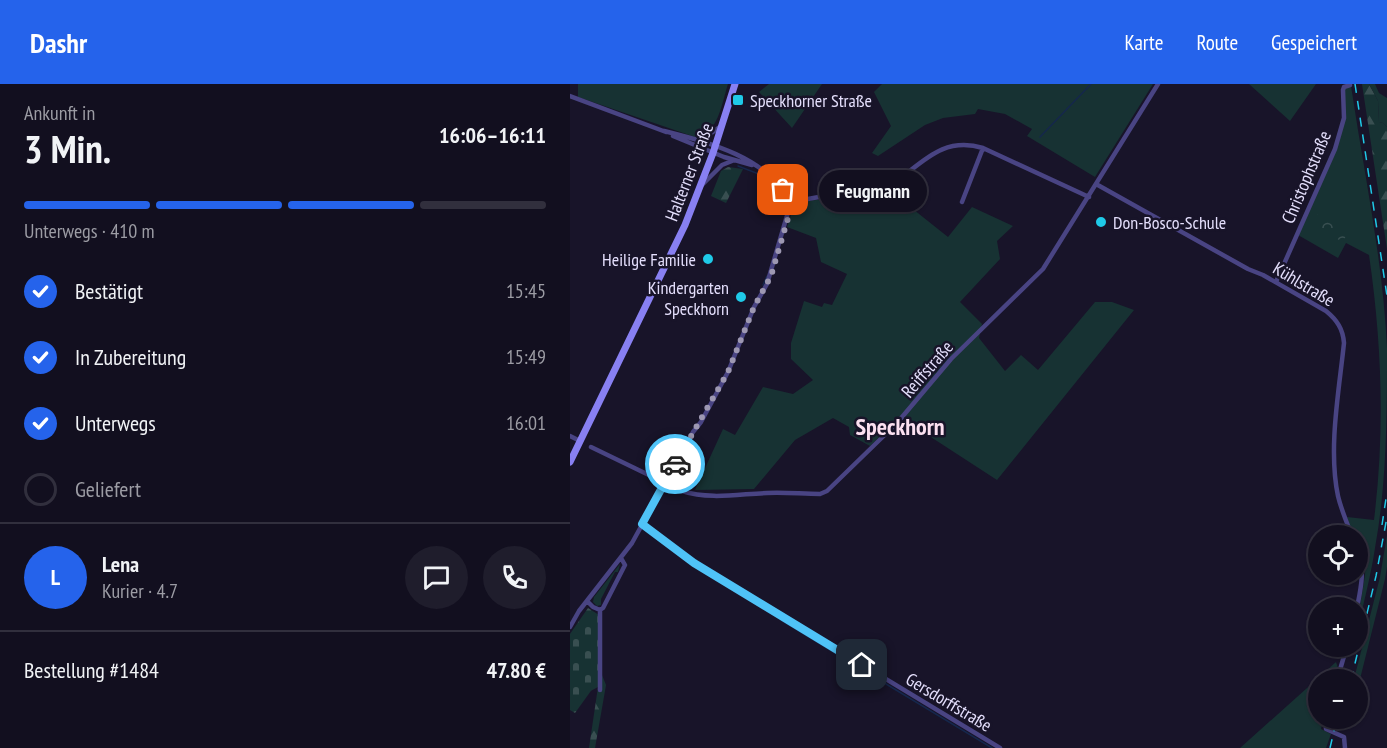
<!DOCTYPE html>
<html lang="de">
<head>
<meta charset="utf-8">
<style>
	body { margin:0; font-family:"PT Sans Narrow",sans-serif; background:#1f1d2c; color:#f1f3f6; height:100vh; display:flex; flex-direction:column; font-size:22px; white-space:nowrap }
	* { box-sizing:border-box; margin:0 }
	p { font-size:20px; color:#9c9ca4 }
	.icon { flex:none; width:33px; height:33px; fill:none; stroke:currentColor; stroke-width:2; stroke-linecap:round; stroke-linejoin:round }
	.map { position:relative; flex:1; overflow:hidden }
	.sheet { display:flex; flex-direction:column; background:#120f1f; width:570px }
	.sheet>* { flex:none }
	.tools { position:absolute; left:738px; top:441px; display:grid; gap:12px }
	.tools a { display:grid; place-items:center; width:60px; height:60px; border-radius:50%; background:#120f1f; box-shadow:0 2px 4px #0004,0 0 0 2px #312f3d; font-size:30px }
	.pin { position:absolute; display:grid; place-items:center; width:51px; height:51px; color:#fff; margin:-26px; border-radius:12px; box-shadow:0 3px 9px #0006 }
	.courier { position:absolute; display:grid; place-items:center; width:60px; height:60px; margin:-30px; border:4px solid #4fc3f7; border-radius:50%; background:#fff; color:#222; box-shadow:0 2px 8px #0007 }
	.bubble { position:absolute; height:42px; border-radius:21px; background:#120f1f; box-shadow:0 2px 4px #0004,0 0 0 2px #312f3d; font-size:20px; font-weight:700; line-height:42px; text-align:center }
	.summary em { font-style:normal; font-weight:700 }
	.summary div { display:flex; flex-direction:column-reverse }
	.summary { display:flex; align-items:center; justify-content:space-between; height:102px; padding:0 24px }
	h1 { font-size:39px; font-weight:700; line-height:45px }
	.bar { display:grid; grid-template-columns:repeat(4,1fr); gap:9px 6px; align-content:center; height:72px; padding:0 24px }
	.bar i { height:8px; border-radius:4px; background:#312f3d }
	.bar .active { background:#2563eb }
	.bar p { grid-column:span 4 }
	.line { display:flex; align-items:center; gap:15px; padding:0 24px; border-top:2px solid #312f3d }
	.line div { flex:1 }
	.round { display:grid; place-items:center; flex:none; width:63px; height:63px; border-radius:32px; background:#1f1d2c }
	ol { padding:0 24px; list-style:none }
	li { display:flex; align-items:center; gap:18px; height:66px }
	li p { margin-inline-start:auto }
	li .icon { padding:6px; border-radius:50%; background:#2563eb; color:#fff; stroke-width:4 }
	li:last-child { color:#9c9ca4 }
	li i { width:33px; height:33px; border:3px solid #312f3d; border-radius:50% }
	header { display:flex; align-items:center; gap:36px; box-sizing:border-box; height:84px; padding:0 30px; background:#2563eb; color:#fff }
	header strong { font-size:28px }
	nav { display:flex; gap:33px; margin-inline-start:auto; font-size:21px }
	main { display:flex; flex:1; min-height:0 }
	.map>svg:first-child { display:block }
	.grass { fill:#173233 }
	.forest { fill:url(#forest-firs) }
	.cemetery { fill:url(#cemetery-stones) }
	.park { fill:url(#park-crowns) }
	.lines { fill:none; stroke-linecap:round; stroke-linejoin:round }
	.stream { stroke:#15274c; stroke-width:1.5 }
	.street { stroke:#494483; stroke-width:4.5 }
	.secondary { stroke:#8880f2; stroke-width:7 }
	.rail { stroke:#1fcae8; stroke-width:1.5; stroke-dasharray:9 8; stroke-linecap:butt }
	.done { stroke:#9d98b2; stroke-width:6; stroke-dasharray:0 10.8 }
	.route { stroke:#4fc3f7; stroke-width:8 }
	.poi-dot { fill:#1fcae8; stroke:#181429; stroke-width:2 }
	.labels { text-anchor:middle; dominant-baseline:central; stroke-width:5; stroke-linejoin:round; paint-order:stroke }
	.poi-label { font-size:18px; fill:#e4dffc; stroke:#181429; text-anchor:start }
	.street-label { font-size:18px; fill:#e4dffc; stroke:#181429 }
	.district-label { font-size:24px; font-weight:bold; fill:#fce1f1; stroke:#181429 }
</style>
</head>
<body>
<header>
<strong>Dashr</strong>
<nav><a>Karte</a><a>Route</a><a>Gespeichert</a></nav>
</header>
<main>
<section class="sheet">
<div class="summary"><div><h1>3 Min.</h1><p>Ankunft in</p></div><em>16:06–16:11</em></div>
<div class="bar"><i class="active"></i><i class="active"></i><i class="active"></i><i></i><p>Unterwegs · 410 m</p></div>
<ol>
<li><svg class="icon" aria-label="check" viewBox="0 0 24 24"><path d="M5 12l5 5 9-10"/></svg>Bestätigt<p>15:45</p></li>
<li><svg class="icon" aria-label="check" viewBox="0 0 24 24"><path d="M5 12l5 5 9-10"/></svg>In Zubereitung<p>15:49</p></li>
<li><svg class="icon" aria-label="check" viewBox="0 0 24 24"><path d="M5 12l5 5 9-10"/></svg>Unterwegs<p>16:01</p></li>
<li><i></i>Geliefert</li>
</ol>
<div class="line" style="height:108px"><b class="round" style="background:#2563eb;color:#fff">L</b><div><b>Lena</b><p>Kurier · 4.7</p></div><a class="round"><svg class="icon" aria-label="chat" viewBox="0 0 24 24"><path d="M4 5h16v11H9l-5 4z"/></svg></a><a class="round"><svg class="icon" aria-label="phone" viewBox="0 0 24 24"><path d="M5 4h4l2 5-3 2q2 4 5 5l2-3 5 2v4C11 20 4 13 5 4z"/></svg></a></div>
<div class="line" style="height:78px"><div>Bestellung #1484</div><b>47.80 €</b></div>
</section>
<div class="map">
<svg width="817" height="664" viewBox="0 0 817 664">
	<defs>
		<pattern id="forest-firs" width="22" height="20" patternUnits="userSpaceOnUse" patternTransform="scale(1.5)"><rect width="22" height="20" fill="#173233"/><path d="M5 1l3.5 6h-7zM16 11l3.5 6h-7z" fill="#394f51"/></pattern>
		<pattern id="cemetery-stones" width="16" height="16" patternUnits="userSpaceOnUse" patternTransform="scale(1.5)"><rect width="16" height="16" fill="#173233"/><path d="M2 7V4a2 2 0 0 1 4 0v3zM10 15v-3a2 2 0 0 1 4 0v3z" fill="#394f51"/></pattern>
		<pattern id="park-crowns" width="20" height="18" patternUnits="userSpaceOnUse" patternTransform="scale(1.5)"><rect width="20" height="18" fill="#173233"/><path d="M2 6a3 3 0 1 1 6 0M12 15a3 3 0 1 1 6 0" fill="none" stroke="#394f51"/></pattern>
	</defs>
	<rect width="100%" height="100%" fill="#181429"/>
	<path class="grass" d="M8,0h150c-6,18 -10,52 -33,53l-117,-40z
		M199,0h53l-30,44 -33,-36z
		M312,0h271l-58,93 -68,-41 5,-7 -27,-15 -27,-5 -3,5 -32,4 -18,7 -47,31 -6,-3 19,-27 -17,-34z
		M679,0h67l-26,37z
		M799,0h6l4,9 8,5v29l-4,-4 -4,-1 -1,-21z
		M781,2c13,87 32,174 36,262 0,66 0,134 -12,200 -4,27 -11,53 -17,80 0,-19 5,-36 7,-54 1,-13 -7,-25 -7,-38l-5,-1 -6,-18 27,3c11,-90 8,-175 -5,-265l-23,-12 -8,15 -40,-23 35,-78 11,-39 1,-30z
		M319,106l59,47 24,-30 41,19 -16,15 3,18 -40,43 22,22 -3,14 26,33 16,-16 17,15 57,-68h17l22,8 -137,170 -97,-63 -30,29 -20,-11 -1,-8 -16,-9 -38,22 -41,49 -59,1 28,-61 12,6 28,-48 30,7 20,-14 -22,-21v-16l13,-42 18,6 2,-4 8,2 15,-31 -26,-12 -5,-24 -29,-11 7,-21c23,-12 49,-3 73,-7 8,-1 15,-5 22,-9z
		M817,451v32l-2,12 -27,108v-7l-4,-1 26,-102z
		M50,480l-2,8h-3l-14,27v6l-4,1 -4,-4 1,-5z
		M766,578l2,6 -3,11 -17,1v38l5,1 -2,10 10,5 -5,14h-86z"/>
	<path class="forest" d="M792,0h7l9,17 1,21 4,1 4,4v122z
		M158,83l15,2 -17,34 -15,-7 10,-25z
		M28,581l8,20 -11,63h-6l9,-61 -15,8z"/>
	<path class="cemetery" d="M18,524l11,7 -1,66 -23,32 -5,-3v-76z"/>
	<path class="park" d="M751,124l31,15 -9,19 -31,-16z"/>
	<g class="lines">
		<path class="stream" d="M470,53l51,-53
			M168,82l26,10 19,19
			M193,201l4,-9
			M211,536l64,39
			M283,580l139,84"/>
		<path class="street" d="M0,12l96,36
			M94,47c47,12 102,26 127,71 12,-2 25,-5 37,-6 15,-1 30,3 46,-2 40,-16 59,-61 109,-46l106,49
			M103,52l51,21 28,8
			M127,56l9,-3 15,-11
			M526,100l152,85 15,6 63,36c11,9 17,18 18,32 -5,48 -16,106 -6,153 3,13 9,27 14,40
			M132,101l20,-20 10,-4
			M392,118l21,-54
			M706,198l59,-133 9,-31 -1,-28 1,-3 6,-2
			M0,352l10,5
			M21,363l91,44c28,9 57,3 85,2 18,-1 35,1 53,1l7,-3 70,-68 54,-64 92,-90 115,-185
			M72,440l52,39 306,185
			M17,517l6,6 7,3
			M787,524c4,-21 8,-37 1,-57
			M0,543l9,-16 53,-68 61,-111 8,-10 27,-50 26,-65 13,-23 24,-82
			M767,596l10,-34
			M30,606v-80l3,-2 22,-43 -4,-7
			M756,634v11l18,8 1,11"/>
		<path class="secondary" d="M0,378l115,-237 28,-72 22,-69"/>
		<path class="rail" d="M785,0l32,212
			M812,441l5,-33
			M781,596l25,-104 11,-59
			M760,664l7,-30"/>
	</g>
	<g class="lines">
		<path class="done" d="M105,380l53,-92 26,-65 17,-31 20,-68v-6l-8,-12"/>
		<path class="route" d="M105,380l-33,60 52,39 168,102"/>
	</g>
	<g class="poi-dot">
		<rect x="162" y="10" width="12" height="12" rx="3"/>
		<circle cx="531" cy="138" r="6"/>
		<circle cx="138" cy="175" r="6"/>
		<circle cx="171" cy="213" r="6"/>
	</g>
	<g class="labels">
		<g class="poi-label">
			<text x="180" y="16">Speckhorner Straße</text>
			<text x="543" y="138">Don-Bosco-Schule</text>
			<text x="126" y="175" text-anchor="end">Heilige Familie</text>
			<text x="159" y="203" text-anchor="end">Kindergarten<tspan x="159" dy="21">Speckhorn</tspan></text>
		</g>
		<g class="street-label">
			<text transform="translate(119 88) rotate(-69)">Halterner Straße</text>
			<text transform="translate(736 93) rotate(-67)">Christophstraße</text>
			<text transform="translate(734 200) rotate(31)">Kühlstraße</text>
			<text transform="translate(357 285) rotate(-49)">Reiffstraße</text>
			<text transform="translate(379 618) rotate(31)">Gersdorffstraße</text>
		</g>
		<g class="district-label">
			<text x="330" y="342">Speckhorn</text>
		</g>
	</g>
</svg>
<div class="tools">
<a><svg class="icon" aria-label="locate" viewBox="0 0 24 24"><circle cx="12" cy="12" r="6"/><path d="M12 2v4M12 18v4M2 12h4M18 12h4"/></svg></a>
<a>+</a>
<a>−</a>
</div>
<div class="pin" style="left:213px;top:106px;background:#ea580c"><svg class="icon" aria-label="bag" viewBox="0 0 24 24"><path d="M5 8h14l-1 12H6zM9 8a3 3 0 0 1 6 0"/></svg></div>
<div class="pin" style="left:292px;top:581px;background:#1f2937"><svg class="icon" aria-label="home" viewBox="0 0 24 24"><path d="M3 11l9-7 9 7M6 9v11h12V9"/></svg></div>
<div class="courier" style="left:105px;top:380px"><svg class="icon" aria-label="car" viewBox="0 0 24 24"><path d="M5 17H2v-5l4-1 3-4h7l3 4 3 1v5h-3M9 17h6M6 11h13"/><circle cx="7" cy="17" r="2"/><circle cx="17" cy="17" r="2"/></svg></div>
<div class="bubble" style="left:249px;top:86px;width:108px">Feugmann</div>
</div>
</main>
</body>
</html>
